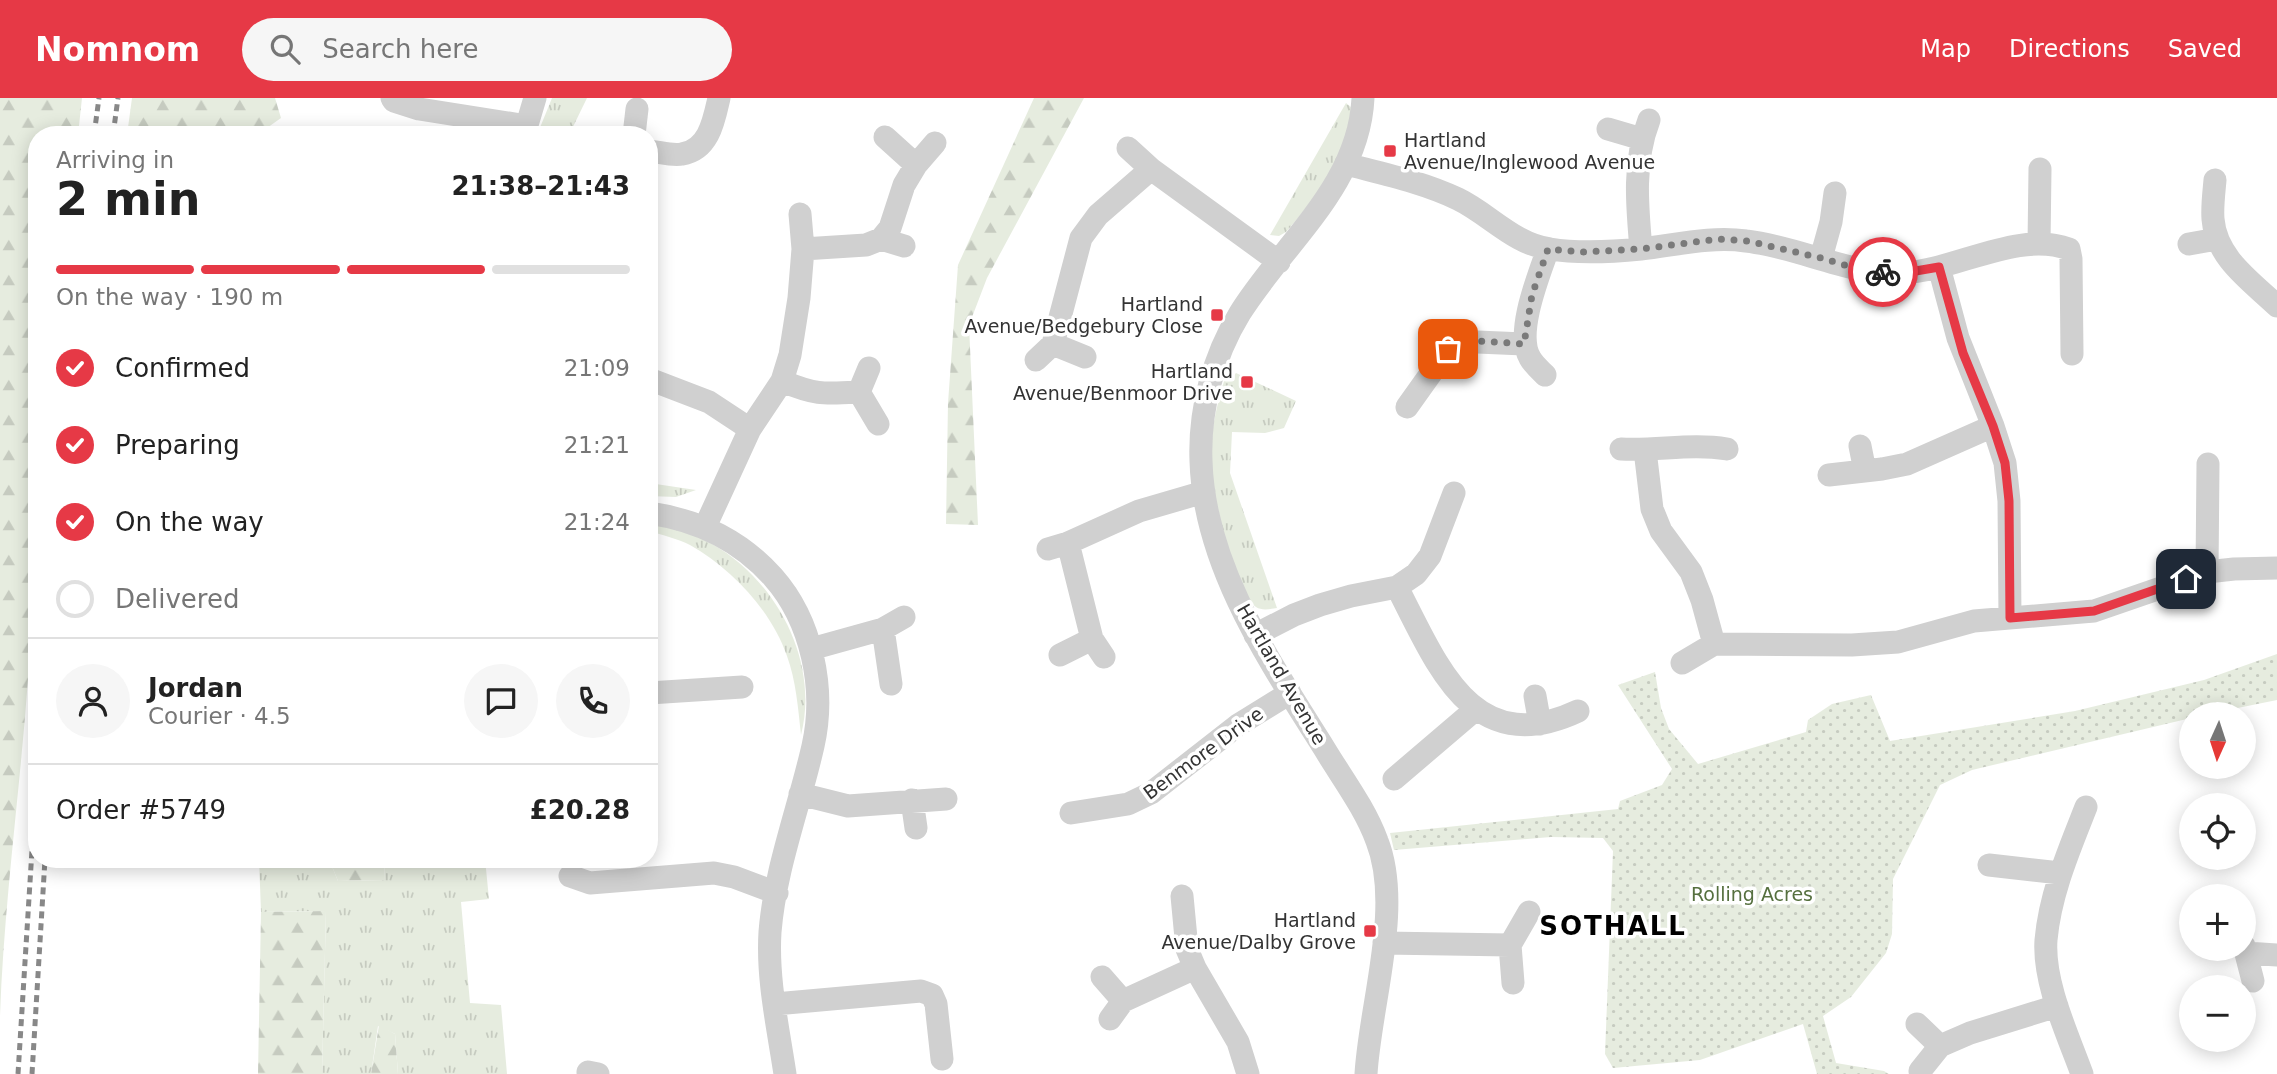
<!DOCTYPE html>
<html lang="en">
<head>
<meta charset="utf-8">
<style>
	body { margin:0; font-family:"DejaVu Sans",sans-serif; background:#f6f6f6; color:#222; height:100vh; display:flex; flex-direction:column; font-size:26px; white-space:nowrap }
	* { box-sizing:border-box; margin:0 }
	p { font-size:23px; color:#767676 }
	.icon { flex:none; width:38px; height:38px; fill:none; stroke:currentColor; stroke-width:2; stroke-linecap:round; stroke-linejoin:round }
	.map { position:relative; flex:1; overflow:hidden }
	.drawer { position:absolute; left:28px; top:28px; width:630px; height:742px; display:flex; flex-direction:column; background:#fff; border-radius:28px; box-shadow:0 4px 18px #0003 }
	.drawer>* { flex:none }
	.needle { width:46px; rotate:183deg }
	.tools { position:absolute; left:2179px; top:604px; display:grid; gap:14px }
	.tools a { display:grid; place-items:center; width:77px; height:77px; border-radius:50%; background:#fff; box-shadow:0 4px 18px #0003; font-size:35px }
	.pin { position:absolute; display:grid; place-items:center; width:60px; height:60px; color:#fff; margin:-30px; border-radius:14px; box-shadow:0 4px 10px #0006 }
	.courier { position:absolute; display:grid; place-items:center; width:70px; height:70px; margin:-35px; border:5px solid #e63946; border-radius:50%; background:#fff; color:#222; box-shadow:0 2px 9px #0007 }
	.summary em { font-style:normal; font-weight:800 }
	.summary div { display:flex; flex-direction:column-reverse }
	.summary { display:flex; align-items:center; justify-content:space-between; height:119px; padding:0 28px }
	h1 { font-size:46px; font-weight:800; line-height:52px }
	.bar { display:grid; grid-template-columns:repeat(4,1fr); gap:10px 7px; align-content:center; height:84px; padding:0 28px }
	.bar i { height:9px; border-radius:5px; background:#e0e0e0 }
	.bar .selected { background:#e63946 }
	.bar p { grid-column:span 4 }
	.line { display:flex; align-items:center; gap:18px; padding:0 28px; border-top:2px solid #e0e0e0 }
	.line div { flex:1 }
	.round { display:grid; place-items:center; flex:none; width:74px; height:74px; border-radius:37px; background:#f6f6f6 }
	ol { padding:0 28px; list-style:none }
	li { display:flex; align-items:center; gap:21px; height:77px }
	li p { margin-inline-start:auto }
	li .icon { padding:7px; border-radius:50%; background:#e63946; color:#fff; stroke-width:4 }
	li:last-child { color:#767676 }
	li i { width:38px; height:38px; border:4px solid #e0e0e0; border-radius:50% }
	header { display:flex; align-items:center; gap:42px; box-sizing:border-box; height:98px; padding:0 35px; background:#e63946; color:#fff }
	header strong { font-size:33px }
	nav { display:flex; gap:38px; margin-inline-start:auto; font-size:24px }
	.search { width:490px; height:63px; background:#f6f6f6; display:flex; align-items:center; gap:18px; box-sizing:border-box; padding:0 24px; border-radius:38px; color:#767676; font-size:26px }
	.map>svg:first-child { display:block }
	.grass { fill:url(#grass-tufts) }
	.forest { fill:url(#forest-firs) }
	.park { fill:url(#park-dots) }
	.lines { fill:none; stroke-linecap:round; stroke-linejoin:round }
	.minor { stroke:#d0d0d0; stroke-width:23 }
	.rail { stroke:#888; stroke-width:5; stroke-dasharray:7 5; stroke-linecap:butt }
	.done { stroke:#7a7a7a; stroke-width:7; stroke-dasharray:0 12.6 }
	.route { stroke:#e63946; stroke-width:9 }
	.poi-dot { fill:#e63946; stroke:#fff; stroke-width:2.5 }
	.labels { text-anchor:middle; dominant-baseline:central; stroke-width:7; stroke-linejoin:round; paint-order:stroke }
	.poi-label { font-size:19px; fill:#333; stroke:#fff; text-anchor:end }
	.street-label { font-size:19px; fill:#333; stroke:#fff }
	.park-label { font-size:19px; fill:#56703f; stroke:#fff }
	.district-label { font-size:26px; font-weight:bold; letter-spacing:2px; fill:#000; stroke:#fff }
</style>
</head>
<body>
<header>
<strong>Nomnom</strong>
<div class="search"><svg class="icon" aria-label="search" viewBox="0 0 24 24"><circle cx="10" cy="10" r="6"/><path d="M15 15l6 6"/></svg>Search here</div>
<nav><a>Map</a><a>Directions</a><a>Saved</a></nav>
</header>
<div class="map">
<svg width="2277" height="976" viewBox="0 0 2277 976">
	<defs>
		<pattern id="grass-tufts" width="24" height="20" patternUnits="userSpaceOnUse" patternTransform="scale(1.75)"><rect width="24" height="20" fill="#e6ecdf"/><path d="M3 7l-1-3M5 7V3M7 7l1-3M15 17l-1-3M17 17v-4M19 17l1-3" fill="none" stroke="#c6cbc0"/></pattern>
		<pattern id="forest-firs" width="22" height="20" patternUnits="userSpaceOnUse" patternTransform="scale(1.75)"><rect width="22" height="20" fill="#e6ecdf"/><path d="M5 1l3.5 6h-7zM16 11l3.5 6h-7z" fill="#c6cbc0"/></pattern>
		<pattern id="park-dots" width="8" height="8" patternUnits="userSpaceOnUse" patternTransform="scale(1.75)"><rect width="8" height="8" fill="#e6ecdf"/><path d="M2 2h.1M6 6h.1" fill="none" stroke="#c6cbc0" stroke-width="1.8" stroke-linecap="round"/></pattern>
	</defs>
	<rect width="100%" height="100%" fill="#fff"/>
	<path class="grass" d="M552,0h35l-18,37h-32z
		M1346,5l5,4c1,46 -36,92 -65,125l-7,4 -9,-1z
		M1236,275l60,28 -12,27 -19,5 -33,-1 -2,41 47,135c-7,1 -15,3 -21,-1 -21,-13 -43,-113 -45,-138 -2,-32 5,-62 14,-91l5,1z
		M649,385l47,7 -20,7 -27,-1z
		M649,427c98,6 176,116 152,210 -3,-27 -5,-54 -14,-79 -16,-46 -55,-87 -97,-111 -12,-6 -28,-10 -41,-14z
		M259,761h70l9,22 47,-1 -1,-21h101l4,40 -28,3 9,101 31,2 6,69h-109l-3,-40 -17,-8 -7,48h-49l4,-163 -65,1z"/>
	<path class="forest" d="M0,0h82l-4,37h-41c0,181 4,363 -9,544 -8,112 -24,224 -28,337z
		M132,0h143l6,20 -24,17h-130z
		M1034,0h50l-97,180 -18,47 9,200 -32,-1 2,-121 10,-138z
		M329,761h55l1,21 -47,1z
		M326,813l-4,163h-64l3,-162z
		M379,927l16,9 3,40h-27z"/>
	<path class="park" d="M2277,556v46l-69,14h-17v4l-219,52 -32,15 -47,94 -1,55 -6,19 -35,44 -28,19 13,47 48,8 5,3h-72l-14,-50 -103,36 -87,8 -8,-14 8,-203 -10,-13 -52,-1 -157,13 -4,-17 228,-24 2,-8 42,-16 10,-16 -54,-84 37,-13 6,36 8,21 29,35 108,-32 2,-12 24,-16 39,-9 19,46 185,-30 129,-31z"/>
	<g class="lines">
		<path class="minor" d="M392,0l2,3 25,8 108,17
			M1363,0c-4,88 -80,146 -123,215 -27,44 -41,97 -39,148 3,105 69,201 123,287 18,30 41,60 53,93 26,66 -7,163 -11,233
			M1608,31l34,10
			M524,37l11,-37
			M634,37l3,-26
			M885,39l31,28 19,-22
			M1128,50l23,21 128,93
			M649,53c11,1 23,5 33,3 27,-4 32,-34 37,-56
			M1346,66c38,10 76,18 112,35 31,15 56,45 92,50 30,5 61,3 91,0 35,-4 70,-13 105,-8 53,6 103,34 156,32 53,-2 115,-43 167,-24l2,10 1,95
			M2215,82c-1,12 -3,26 -2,39 3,39 38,62 64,87
			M881,141l23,7
			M2039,146l1,-75
			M2189,146l28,-5
			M803,151l63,-4 15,-6 9,-11 14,-43 12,-20
			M1641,151c-4,-44 -8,-88 8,-129
			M1821,160l10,-36 4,-29
			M1939,169l19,71 35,88 12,37 4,38 1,117
			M1053,246l32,13
			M1036,262l17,-16 28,-106 17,-23 53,-46
			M869,270l-10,24 19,32
			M1545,277c-5,-5 -12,-11 -15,-17 -15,-25 9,-83 18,-109
			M649,281l60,23 41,27
			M782,283c33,14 41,13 77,11
			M1407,309l47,-66 70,3
			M1860,348l5,25
			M1621,351c37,2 70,-6 106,0
			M1645,352l7,59 9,22 30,41 11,28 12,44
			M1829,377l53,-6 25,-5 86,-38
			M649,415c49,7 91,27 124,64 39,44 53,112 40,169 -14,62 -38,123 -43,186 -3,47 8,95 15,142
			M705,429l45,-98 32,-48 8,-26 9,-57 4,-49 -3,-35
			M1068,445l24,96 12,18
			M1048,451l20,-6 71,-32 65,-19
			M2207,474l1,-108
			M1397,489c40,77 75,174 181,124
			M883,531l8,55
			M1255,537l39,-20 26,-10 31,-9 46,-9 19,-13 14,-18 24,-63
			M811,551l72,-20 21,-12
			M1060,557l32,-16
			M1682,565l32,-19 138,1 46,-3 76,-21 120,-10 113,-39 27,-3 43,-1
			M649,595l93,-6
			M1535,598l5,28
			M1394,681l82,-70
			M800,696l48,12 98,-7
			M912,702l4,28
			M1071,715l57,-9 23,-11 87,-68 52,-32
			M1989,767l71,8
			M570,778l20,7 124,-10 20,4 43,16
			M1182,798l5,53 8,19 43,74 10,32
			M1384,845l126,2
			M2244,848l9,35
			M2246,855l31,2
			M1102,879l21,24
			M1513,885l-3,-38 19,-33
			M775,906l146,-13 11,4 4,9 6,55
			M1110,921l13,-18 72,-33
			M1917,926l23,22
			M1920,973l20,-25 30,-13 87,-27
			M588,974l10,2
			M2082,976c-14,-39 -39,-91 -36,-134 4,-46 23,-90 40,-133"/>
		<path class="rail" d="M94,37l5,-37
			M113,37l5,-37
			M18,976l19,-304
			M32,976l13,-215"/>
	</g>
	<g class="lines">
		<path class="done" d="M1448,251l6,-8 10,-1 60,4 8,-49 16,-46 35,3 58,-3 77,-10 30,2 73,17 34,10 28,4"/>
		<path class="route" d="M1883,174l21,1 35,-6 24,86 30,73 12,37 4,38 1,117 84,-7 92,-32"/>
	</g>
	<g class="poi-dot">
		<rect x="1383" y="46" width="14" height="14" rx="3.5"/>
		<rect x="1210" y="210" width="14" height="14" rx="3.5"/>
		<rect x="1240" y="277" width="14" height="14" rx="3.5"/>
		<rect x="1363" y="826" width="14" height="14" rx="3.5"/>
	</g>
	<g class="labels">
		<g class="poi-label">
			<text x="1404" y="42" text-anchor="start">Hartland<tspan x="1404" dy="22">Avenue/Inglewood Avenue</tspan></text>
			<text x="1203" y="206">Hartland<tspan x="1203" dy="22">Avenue/Bedgebury Close</tspan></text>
			<text x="1233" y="273">Hartland<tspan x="1233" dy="22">Avenue/Benmoor Drive</tspan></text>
			<text x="1356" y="822">Hartland<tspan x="1356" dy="22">Avenue/Dalby Grove</tspan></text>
		</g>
		<g class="street-label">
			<text transform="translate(1282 576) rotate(60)">Hartland Avenue</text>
			<text transform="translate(1203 655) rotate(-36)">Benmore Drive</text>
		</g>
		<g class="park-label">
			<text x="1752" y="796">Rolling Acres</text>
		</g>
		<g class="district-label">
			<text x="1613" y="828">SOTHALL</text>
		</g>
	</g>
</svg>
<div class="tools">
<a><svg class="needle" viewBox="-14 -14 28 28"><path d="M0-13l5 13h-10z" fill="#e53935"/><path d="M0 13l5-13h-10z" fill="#767676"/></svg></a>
<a><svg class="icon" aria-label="locate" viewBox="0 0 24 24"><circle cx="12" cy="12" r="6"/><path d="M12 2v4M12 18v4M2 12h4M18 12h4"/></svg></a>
<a>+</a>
<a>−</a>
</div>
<div class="pin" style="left:1448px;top:251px;background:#ea580c"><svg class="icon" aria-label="bag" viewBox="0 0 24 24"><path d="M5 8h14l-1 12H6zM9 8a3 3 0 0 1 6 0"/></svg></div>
<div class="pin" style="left:2186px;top:481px;background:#1f2937"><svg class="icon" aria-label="home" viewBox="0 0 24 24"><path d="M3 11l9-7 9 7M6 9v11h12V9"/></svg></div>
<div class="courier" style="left:1883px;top:174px"><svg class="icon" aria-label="bike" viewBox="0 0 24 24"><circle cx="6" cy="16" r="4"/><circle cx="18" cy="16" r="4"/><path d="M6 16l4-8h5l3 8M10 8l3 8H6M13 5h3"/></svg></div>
<section class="drawer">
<div class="summary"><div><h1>2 min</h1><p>Arriving in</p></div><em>21:38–21:43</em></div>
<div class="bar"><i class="selected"></i><i class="selected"></i><i class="selected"></i><i></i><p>On the way · 190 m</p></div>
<ol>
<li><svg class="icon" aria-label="check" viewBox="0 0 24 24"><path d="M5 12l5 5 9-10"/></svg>Confirmed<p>21:09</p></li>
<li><svg class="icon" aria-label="check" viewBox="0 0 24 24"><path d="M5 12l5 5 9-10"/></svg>Preparing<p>21:21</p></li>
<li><svg class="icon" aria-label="check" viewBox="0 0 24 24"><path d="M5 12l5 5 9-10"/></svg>On the way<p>21:24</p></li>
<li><i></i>Delivered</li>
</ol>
<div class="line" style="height:126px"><a class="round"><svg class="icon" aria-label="person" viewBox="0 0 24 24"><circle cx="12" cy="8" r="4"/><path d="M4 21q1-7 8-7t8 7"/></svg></a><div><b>Jordan</b><p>Courier · 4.5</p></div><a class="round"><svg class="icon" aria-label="chat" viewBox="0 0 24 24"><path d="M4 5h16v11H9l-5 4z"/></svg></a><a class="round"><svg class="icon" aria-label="phone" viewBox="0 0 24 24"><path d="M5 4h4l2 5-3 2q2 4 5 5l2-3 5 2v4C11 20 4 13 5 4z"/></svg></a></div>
<div class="line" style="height:91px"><div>Order #5749</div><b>£20.28</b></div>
</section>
</div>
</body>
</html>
